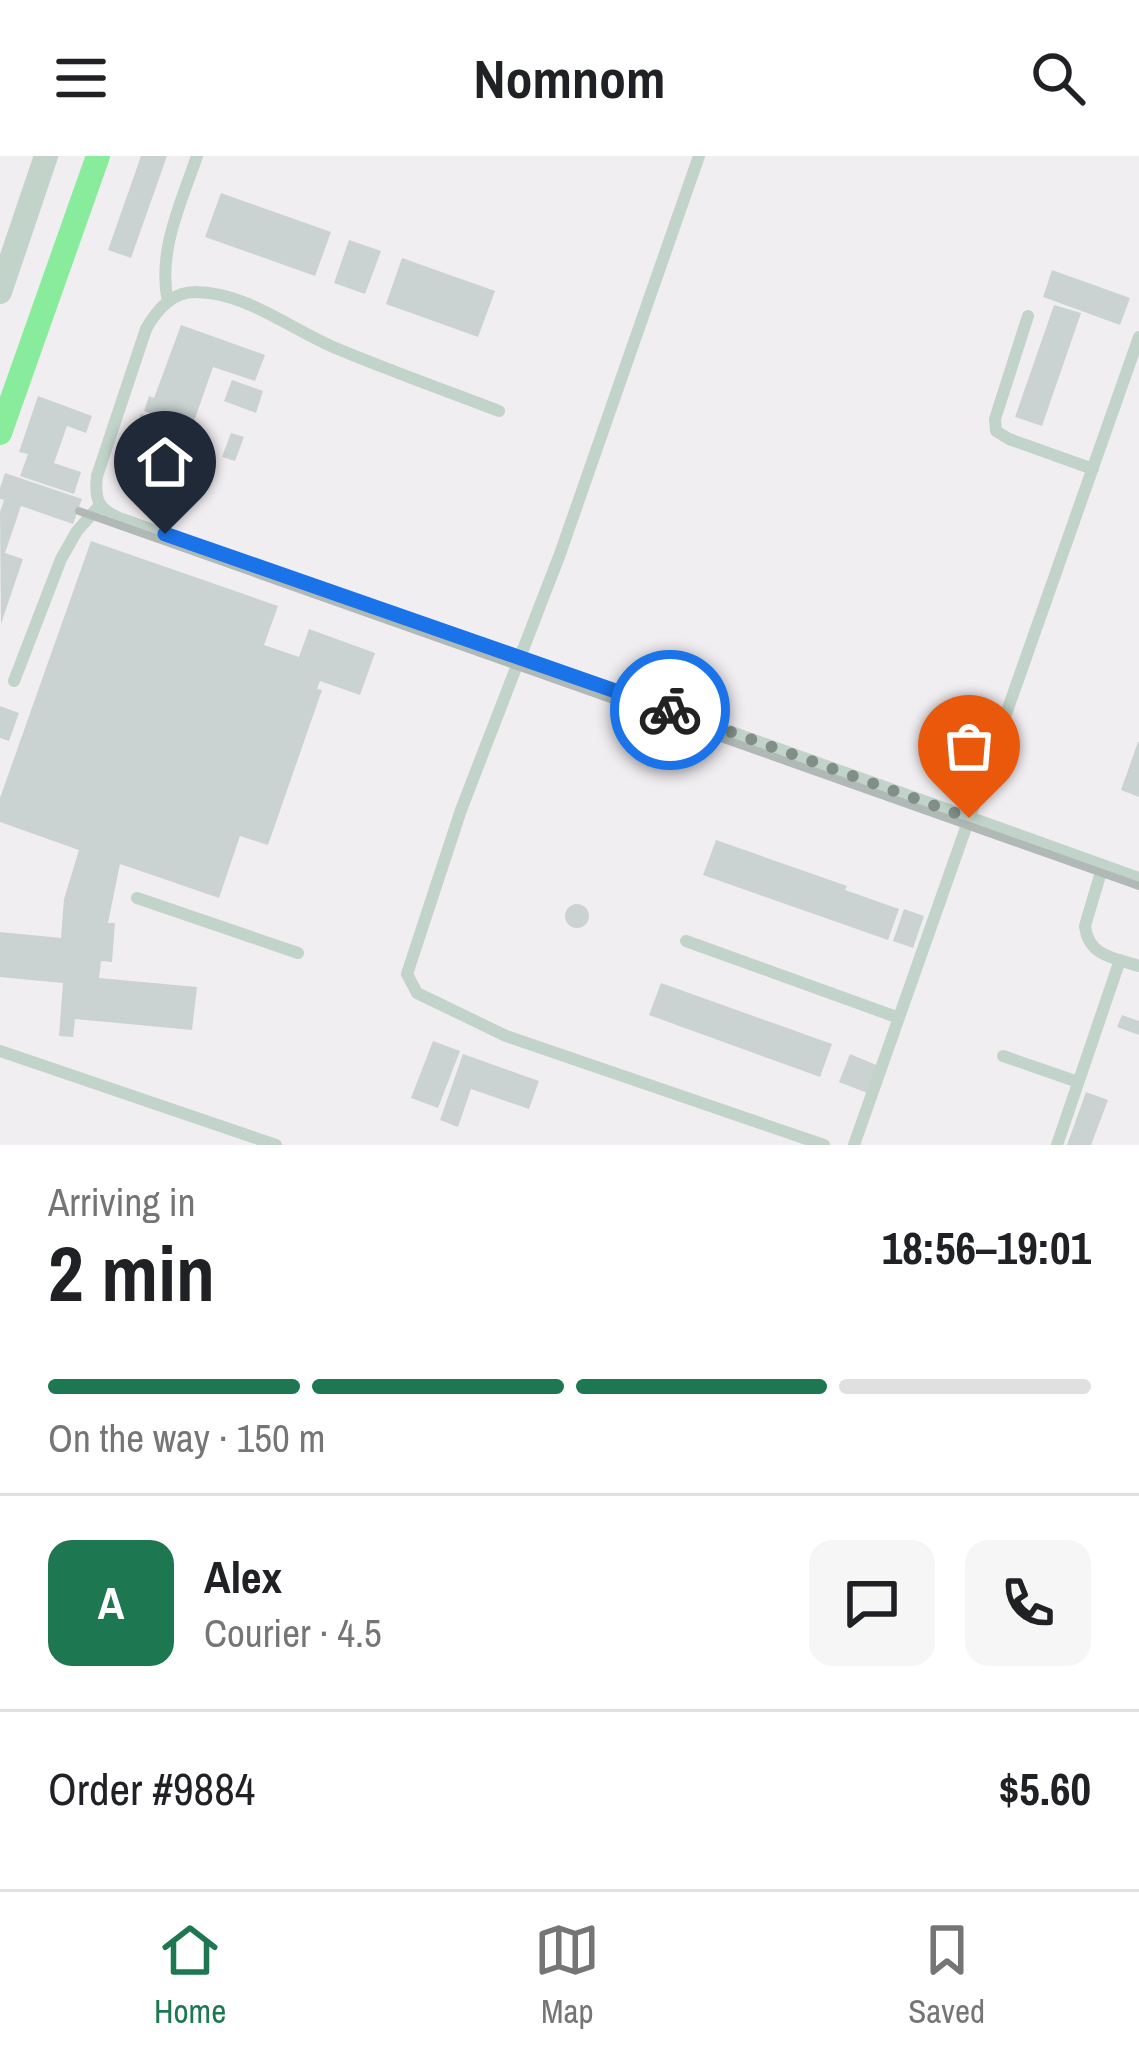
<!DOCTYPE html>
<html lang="en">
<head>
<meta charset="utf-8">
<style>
	body { margin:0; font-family:"Archivo Narrow",sans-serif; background:#f6f6f6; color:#202124; height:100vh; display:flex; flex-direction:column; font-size:45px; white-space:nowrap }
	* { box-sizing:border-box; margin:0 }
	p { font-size:39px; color:#757577 }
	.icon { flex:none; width:66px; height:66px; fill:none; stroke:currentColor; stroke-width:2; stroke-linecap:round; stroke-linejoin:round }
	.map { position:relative; height:989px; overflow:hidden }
	.drawer { display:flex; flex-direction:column; background:#fff; flex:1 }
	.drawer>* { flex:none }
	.pin { position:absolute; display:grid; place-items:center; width:102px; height:102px; color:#fff; margin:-123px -51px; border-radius:50% 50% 50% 0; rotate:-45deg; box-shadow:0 0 12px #0007 }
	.pin .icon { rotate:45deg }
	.courier { position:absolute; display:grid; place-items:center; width:120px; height:120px; margin:-60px; border:9px solid #1a73e8; border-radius:50%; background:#fff; color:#222; box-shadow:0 3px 15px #0007 }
	.headline em { font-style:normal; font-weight:800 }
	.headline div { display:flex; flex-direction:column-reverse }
	.headline { display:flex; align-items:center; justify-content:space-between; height:204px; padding:0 48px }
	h1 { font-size:78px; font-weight:800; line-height:90px }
	.bar { display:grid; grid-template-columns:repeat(4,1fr); gap:18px 12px; align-content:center; height:144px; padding:0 48px }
	.bar i { height:15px; border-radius:9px; background:#e0e0e0 }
	.bar .current { background:#1d7751 }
	.bar p { grid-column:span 4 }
	.line { display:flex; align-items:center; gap:30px; padding:0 48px; border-top:3px solid #e0e0e0 }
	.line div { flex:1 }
	.round { display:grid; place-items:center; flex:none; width:126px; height:126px; border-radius:24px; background:#f6f6f6 }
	header { display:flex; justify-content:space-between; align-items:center; height:156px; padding:0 48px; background:#fff; font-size:54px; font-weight:800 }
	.tab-bar { display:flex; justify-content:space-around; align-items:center; height:168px; border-top:3px solid #e0e0e0; background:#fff; font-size:33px; color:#757577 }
	.tab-bar a { display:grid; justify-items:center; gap:6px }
	.tab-bar .current { color:#1d7751 }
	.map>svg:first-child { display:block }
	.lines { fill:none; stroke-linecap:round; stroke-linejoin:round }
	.canal { stroke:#89ec9d; stroke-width:24 }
	.building { fill:#cad3d1 }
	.lane { stroke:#c2d3c9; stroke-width:12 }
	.street { stroke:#c2d3c9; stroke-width:24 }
	.rail { stroke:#b0b9b5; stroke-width:8 }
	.done { stroke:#828f88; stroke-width:12; stroke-dasharray:0 21.6 }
	.route { stroke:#1a73e8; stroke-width:15 }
</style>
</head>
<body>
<header><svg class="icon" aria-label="menu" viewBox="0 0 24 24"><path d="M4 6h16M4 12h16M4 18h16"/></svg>Nomnom<svg class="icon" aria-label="search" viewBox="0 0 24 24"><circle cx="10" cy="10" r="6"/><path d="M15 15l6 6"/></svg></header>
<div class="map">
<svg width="1139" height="989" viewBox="0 0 1139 989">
	<rect width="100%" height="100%" fill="#f1eef1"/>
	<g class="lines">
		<path class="canal" d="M0,277l98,-277"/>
	</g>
	<path class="building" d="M141,0h26l-36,102 -23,-8z
		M221,37l110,39 -16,44 -110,-39z
		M349,84l32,11 -16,43 -31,-11z
		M402,102l93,33 -17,46 -92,-33z
		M1052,114l78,28 -10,27 -77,-28z
		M1054,149l27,8 -39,113 -27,-9z
		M181,169l84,30 -10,26 -42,-14 -21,60 -48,-16 5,-15 5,2z
		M232,224l31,11 -7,22 -32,-12z
		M38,240l54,20 -6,17 -19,-7 -13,37 27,9 -7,22 -54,-18 8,-22 -9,-2z
		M141,258l48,16 -9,24 -47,-16z
		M231,277l13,4 -9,24 -13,-4z
		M5,317l77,26 -9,25 -52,-18 -16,47 18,6 -22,65 -1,-112 4,-12 -4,-1v-11z
		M91,385l187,65 -14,39 35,12 10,-28 66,24 -15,42 -40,-14 -3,8 5,1 -54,155 -28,-9 -21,62 -99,-34 -12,59h7l-3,39 -11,-1 -2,17 98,9 -5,43 -117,-11 -2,18 -14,-1 4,-53 -63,-6v-45l61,6 3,-39 15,-49 -79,-28v-24z
		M0,550l19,7 -10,28 -9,-3z
		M1138,586h1v55l-18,-7z
		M716,684l131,46 -2,4 54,19 -11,31 -185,-65z
		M565 760a12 12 0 1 1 24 0a12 12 0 1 1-24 0Z
		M904,753l20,7 -11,32 -20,-7z
		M661,827l171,61 -12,33 -171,-62z
		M1122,859l17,6v14l-22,-8z
		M433,885l27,10 -22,57 -27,-10z
		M463,898l76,27 -10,28 -58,-20 -13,38 -18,-7z
		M850,898l31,13 -11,27 -31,-12z
		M1086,936l22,8 -17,45h-24z"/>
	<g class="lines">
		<path class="lane" d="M699,0l-139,398 -99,256 -54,164 10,19 89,43 318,109
			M168,146c-11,-50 13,-99 29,-146
			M1028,160l-33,103 1,12 13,8 84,30
			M499,255c-55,-21 -111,-41 -166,-64 -44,-19 -88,-55 -138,-55 -23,0 -39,19 -49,37l-49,147c-3,25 2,34 25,43l299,106 101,32 617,221
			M14,525l47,-122 16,-28 23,-26
			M1103,709l-18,61c3,30 29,32 54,40
			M137,742l161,55
			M686,785l213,77
			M0,895l276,94
			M1003,900l75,26
			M854,989l285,-808
			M1057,989l63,-185"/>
		<path class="street" d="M0,136l46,-136"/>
		<path class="rail" d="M79,355l1060,375"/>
	</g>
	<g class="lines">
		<path class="done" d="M670,554l299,108"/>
		<path class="route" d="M165,378l505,176"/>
	</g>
</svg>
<div class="pin" style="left:969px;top:662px;background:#ea580c"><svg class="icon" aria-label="bag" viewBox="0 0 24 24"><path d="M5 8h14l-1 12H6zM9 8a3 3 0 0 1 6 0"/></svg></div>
<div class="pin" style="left:165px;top:378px;background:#1f2937"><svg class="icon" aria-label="home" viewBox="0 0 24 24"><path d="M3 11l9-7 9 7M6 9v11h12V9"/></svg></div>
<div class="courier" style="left:670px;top:554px"><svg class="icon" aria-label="bike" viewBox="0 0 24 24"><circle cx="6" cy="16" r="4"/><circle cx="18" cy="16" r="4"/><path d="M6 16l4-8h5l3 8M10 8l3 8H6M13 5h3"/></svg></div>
</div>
<section class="drawer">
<div class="headline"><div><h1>2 min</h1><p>Arriving in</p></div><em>18:56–19:01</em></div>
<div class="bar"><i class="current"></i><i class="current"></i><i class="current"></i><i></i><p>On the way · 150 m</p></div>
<div class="line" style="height:216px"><b class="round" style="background:#1d7751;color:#fff">A</b><div><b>Alex</b><p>Courier · 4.5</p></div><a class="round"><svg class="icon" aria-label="chat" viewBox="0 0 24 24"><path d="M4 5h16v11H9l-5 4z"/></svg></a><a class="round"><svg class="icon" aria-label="phone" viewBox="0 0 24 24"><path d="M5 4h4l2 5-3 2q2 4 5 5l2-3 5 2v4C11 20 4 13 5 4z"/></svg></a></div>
<div class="line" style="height:156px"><div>Order #9884</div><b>$5.60</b></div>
</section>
<nav class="tab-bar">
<a class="current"><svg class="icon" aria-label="home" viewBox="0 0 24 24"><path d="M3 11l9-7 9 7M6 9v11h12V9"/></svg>Home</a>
<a><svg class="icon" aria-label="map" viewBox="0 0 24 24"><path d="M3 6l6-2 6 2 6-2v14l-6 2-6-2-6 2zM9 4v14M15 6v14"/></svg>Map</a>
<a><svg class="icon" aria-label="saved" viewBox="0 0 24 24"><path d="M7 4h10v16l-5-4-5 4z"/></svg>Saved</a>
</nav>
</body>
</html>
